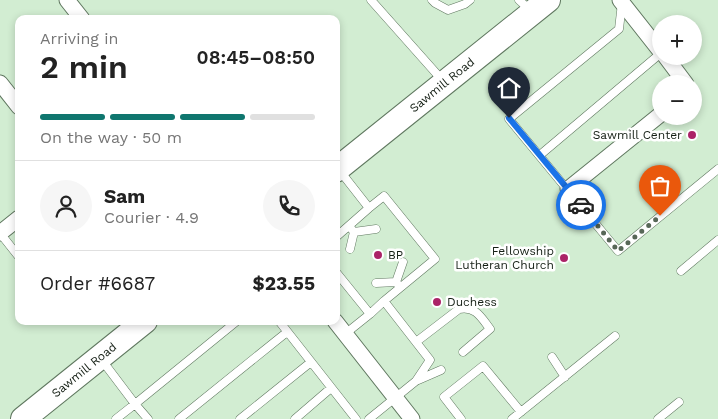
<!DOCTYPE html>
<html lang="en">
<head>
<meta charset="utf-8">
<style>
	body { margin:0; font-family:"Work Sans",sans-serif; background:#f6f6f6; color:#222; height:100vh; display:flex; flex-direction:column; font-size:19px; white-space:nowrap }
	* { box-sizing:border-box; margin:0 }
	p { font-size:16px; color:#767676 }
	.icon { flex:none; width:28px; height:28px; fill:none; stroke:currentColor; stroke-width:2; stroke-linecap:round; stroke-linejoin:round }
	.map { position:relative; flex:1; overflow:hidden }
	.side { position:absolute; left:15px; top:15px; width:325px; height:310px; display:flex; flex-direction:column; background:#fff; border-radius:10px; box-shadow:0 2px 8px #0003 }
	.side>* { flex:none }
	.tools { position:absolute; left:652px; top:15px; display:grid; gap:10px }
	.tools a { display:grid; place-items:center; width:50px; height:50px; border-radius:50%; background:#fff; box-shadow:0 2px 8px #0003; font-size:25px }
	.pin { position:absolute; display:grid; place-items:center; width:42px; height:42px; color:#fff; margin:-51px -21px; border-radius:50% 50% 50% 0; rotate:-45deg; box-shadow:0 0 5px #0007 }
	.pin .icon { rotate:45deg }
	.courier { position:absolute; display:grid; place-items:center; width:50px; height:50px; margin:-25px; border:4px solid #1a73e8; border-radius:50%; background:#fff; color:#222; box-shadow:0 1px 6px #0007 }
	.head em { font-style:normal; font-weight:600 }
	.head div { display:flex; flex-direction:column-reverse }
	.head { display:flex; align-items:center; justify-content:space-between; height:85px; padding:0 25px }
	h1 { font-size:32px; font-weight:600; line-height:38px }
	.bar { display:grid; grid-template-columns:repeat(4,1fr); gap:8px 5px; align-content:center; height:60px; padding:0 25px }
	.bar i { height:6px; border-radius:4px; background:#e0e0e0 }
	.bar .current { background:#0f766e }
	.bar p { grid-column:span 4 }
	.line { display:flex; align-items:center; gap:12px; padding:0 25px; border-top:1px solid #e0e0e0 }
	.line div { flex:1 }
	.round { display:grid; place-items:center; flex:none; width:52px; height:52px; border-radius:26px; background:#f6f6f6 }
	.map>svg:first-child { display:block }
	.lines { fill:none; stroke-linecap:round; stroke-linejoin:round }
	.service-casing { stroke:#607860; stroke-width:9 }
	.minor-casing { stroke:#607860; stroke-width:17 }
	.primary-casing { stroke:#607860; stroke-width:26 }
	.service { stroke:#fff; stroke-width:8 }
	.minor { stroke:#fff; stroke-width:15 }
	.primary { stroke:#fff; stroke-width:24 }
	.done { stroke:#576757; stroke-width:5; stroke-dasharray:0 9 }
	.route { stroke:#1a73e8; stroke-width:6 }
	.poi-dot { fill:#ab2367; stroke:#fff; stroke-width:2 }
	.labels { text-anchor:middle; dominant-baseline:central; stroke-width:5; stroke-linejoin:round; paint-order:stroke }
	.street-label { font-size:12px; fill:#151f15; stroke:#fff }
	.poi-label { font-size:12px; fill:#151f15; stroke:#fff; text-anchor:end }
</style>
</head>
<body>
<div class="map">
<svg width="718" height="419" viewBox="0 0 718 419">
	<rect width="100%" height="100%" fill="#d2edd2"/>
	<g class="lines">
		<defs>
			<path id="service" d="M371,0l72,81
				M432,0l3,3 13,7 17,-6 5,-4
				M519,0l12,11
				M622,3l-3,26 -110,90 109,132 100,-82
				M540,155l121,-102
				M349,226l5,6 22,-3
				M0,233l19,24
				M336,237l33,-29 -29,-37
				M350,249l4,-17
				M681,271l37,-31
				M336,272l34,42 14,-13
				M376,283l20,-1
				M400,287l-4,-5 7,-20
				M279,321l77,98
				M345,334l25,-20
				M416,342l43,-33c17,-3 22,8 31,20l-27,23
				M552,357l13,20
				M101,359l34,45 -19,15
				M418,380l23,-10
				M148,419l-13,-15 102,-83
				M179,419l108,-87
				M240,419l71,-57
				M295,419l36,-31
				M369,419l47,-38 14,-21 -46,-59 51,-42 -51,-63 -15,12
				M461,419l-17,-22 39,-31 38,46
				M512,419l103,-83
				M658,419l21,-17"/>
			<path id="minor" d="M67,0l15,19
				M620,0l41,52
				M665,56l21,28
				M0,83l19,24
				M568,189l93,-75
				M0,233l19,-15
				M335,321l77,98"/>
			<path id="primary" d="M336,170l212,-170
				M23,419l122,-98"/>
		</defs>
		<use href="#service" class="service-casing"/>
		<use href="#minor" class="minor-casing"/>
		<use href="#primary" class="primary-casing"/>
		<use href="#service" class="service"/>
		<use href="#minor" class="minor"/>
		<use href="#primary" class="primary"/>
	</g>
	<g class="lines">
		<path class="done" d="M581,205l37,46 42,-35"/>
		<path class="route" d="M509,118l72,87"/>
	</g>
	<g class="poi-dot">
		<circle cx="692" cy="135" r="5"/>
		<circle cx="378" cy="255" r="5"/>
		<circle cx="564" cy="258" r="5"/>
		<circle cx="437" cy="302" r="5"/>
	</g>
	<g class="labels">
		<g class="street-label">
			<text transform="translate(442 85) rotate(-39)">Sawmill Road</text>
			<text transform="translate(84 370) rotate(-39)">Sawmill Road</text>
		</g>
		<g class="poi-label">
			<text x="682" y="135">Sawmill Center</text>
			<text x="554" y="251">Fellowship<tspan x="554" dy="14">Lutheran Church</tspan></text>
			<text x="388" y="255" text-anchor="start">BP</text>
			<text x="447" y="302" text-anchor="start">Duchess</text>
		</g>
	</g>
</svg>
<div class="tools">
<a>+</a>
<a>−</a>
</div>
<div class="pin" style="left:660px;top:216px;background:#ea580c"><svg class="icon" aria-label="bag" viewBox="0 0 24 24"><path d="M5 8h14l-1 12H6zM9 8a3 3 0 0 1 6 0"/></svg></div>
<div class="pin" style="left:509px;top:118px;background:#1f2937"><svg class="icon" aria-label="home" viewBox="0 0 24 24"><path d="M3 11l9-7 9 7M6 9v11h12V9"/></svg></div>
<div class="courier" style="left:581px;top:205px"><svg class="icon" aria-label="car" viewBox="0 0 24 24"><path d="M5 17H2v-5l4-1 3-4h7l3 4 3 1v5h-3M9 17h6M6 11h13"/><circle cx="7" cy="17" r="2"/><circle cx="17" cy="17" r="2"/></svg></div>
<section class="side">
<div class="head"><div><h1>2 min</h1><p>Arriving in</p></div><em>08:45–08:50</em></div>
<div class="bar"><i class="current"></i><i class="current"></i><i class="current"></i><i></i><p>On the way · 50 m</p></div>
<div class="line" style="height:90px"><a class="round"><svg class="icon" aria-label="person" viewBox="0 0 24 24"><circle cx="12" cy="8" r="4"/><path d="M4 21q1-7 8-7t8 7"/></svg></a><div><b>Sam</b><p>Courier · 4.9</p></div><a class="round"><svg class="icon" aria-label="phone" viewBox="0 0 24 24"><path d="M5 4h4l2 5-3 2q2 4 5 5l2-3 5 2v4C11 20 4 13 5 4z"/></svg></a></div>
<div class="line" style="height:65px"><div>Order #6687</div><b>$23.55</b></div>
</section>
</div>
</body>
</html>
